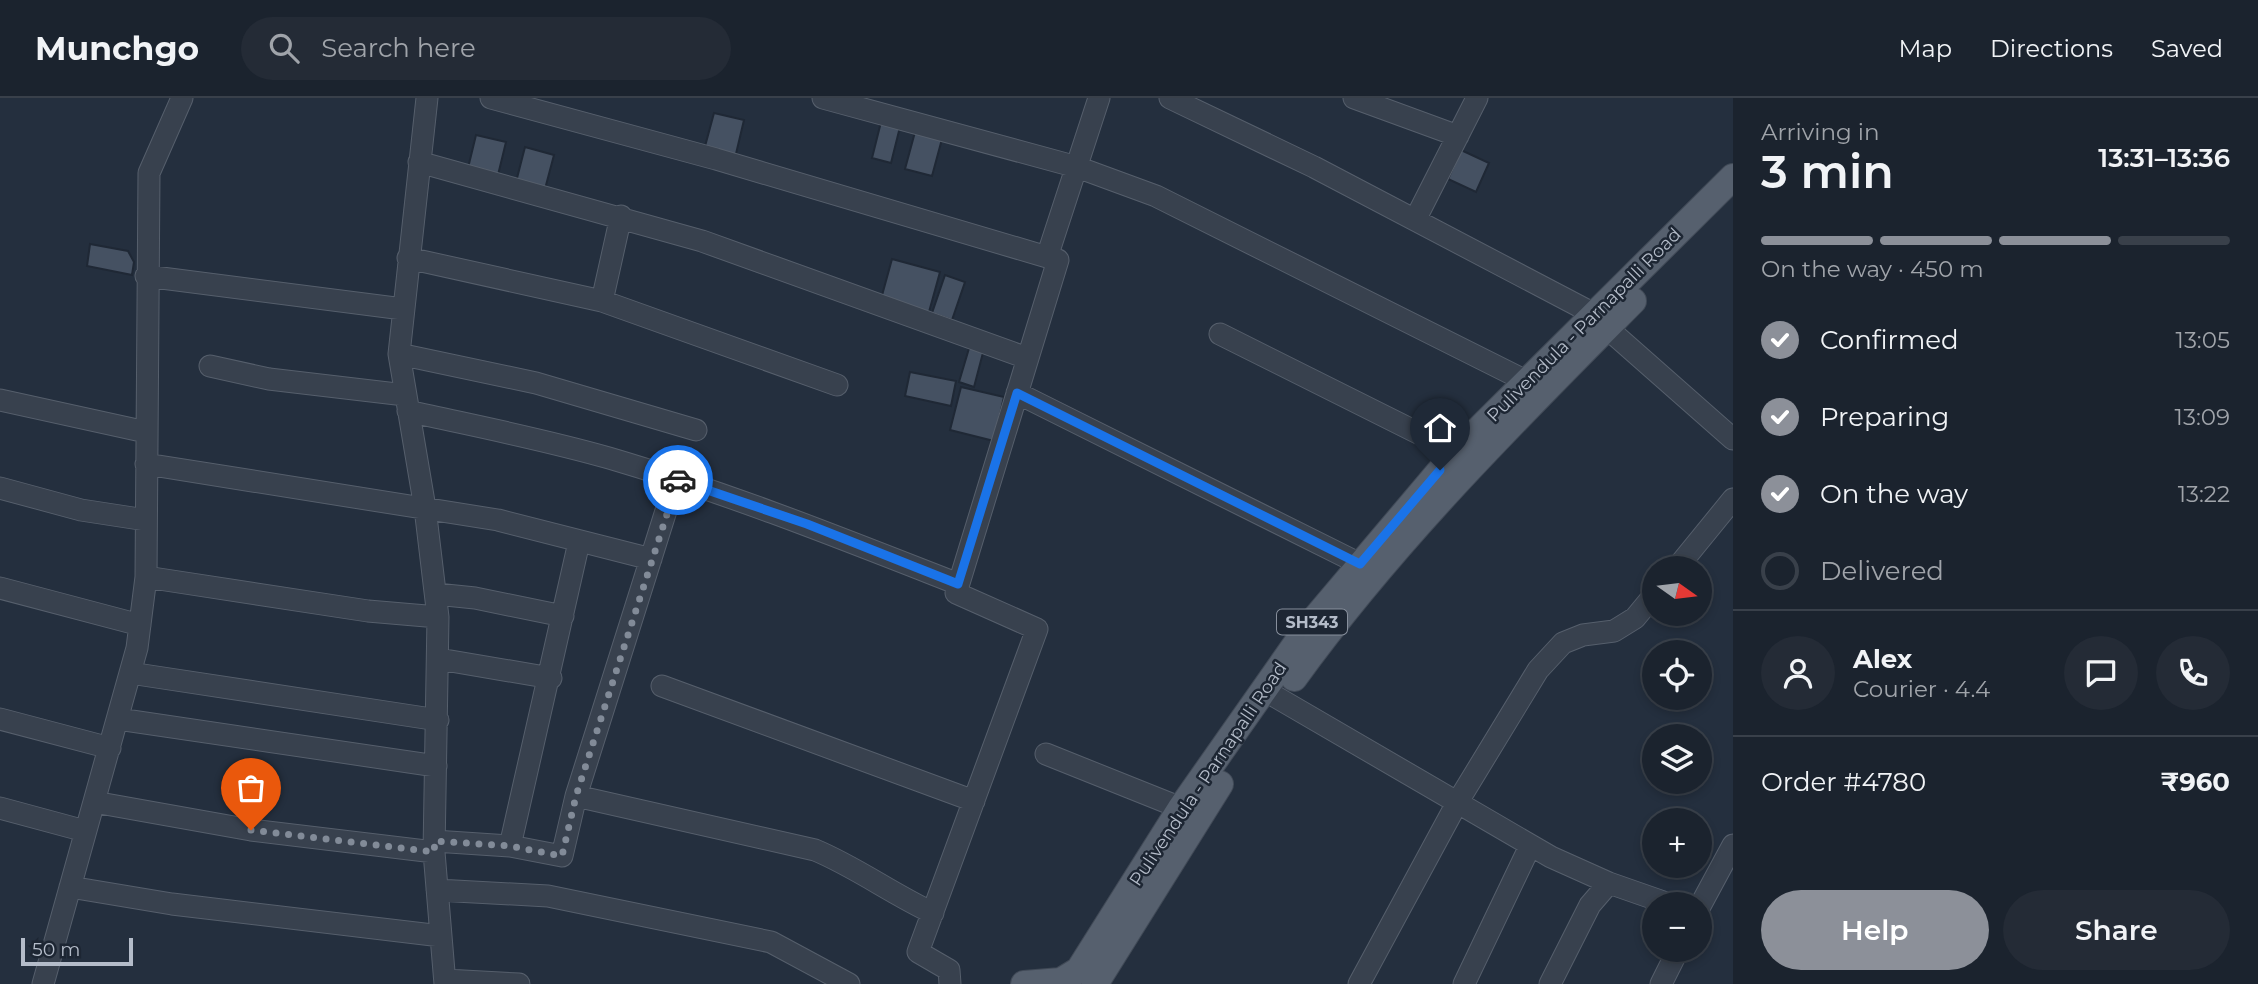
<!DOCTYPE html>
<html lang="en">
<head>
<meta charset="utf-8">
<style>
	body { margin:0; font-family:Montserrat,sans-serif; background:#242b36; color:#f1f3f6; height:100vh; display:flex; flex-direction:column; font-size:26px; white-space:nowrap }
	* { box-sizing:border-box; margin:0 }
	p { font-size:23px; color:#a0a4aa }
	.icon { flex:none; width:38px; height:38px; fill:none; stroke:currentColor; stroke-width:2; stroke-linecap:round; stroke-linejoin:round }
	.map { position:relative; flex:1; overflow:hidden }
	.details { display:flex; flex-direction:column; background:#1b232e; width:525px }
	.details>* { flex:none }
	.needle { width:46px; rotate:104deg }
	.controls { position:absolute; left:1642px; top:458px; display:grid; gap:14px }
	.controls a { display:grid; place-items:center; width:70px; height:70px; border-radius:50%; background:#1b232e; box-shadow:0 4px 10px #0003,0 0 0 2px #39404a; font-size:35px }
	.scale { position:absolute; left:21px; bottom:18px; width:112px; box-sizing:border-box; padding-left:7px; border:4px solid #b4bcc9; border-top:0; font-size:19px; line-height:24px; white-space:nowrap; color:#b4bcc9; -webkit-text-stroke:5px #1d2633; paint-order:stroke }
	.pin { position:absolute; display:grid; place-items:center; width:60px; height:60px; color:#fff; margin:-72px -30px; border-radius:50% 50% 50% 0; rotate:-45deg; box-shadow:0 0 7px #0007 }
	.pin .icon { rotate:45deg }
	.courier { position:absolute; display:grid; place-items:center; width:70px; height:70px; margin:-35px; border:5px solid #1a73e8; border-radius:50%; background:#fff; color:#222; box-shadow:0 2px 9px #0007 }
	.headline em { font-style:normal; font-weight:600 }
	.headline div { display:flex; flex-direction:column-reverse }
	.headline { display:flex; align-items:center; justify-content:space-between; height:119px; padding:0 28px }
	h1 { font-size:46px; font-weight:600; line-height:52px }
	.bar { display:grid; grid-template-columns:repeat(4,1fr); gap:10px 7px; align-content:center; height:84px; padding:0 28px }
	.bar i { height:9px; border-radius:5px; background:#39404a }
	.bar .active { background:#8c9099 }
	.bar p { grid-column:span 4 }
	.line { display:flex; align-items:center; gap:18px; padding:0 28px; border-top:2px solid #39404a }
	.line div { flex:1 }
	.round { display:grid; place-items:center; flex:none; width:74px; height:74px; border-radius:37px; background:#242b36 }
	ol { padding:0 28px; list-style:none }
	li { display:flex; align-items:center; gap:21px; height:77px }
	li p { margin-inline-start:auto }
	li .icon { padding:7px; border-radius:50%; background:#8c9099; color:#fff; stroke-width:4 }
	li:last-child { color:#a0a4aa }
	li i { width:38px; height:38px; border:4px solid #39404a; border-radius:50% }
	.primary-button { display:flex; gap:14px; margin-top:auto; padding:14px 28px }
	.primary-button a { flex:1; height:80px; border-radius:42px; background:#8c9099; color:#fff; font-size:28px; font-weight:600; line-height:80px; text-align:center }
	.primary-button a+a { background:#242b36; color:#f1f3f6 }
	header { display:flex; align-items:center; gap:42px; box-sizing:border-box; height:98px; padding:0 35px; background:#1b232e; border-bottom:2px solid #39404a }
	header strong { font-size:33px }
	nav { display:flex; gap:38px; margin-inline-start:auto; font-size:24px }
	.search { width:490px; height:63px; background:#242b36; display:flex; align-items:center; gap:18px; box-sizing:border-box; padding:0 24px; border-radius:38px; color:#a0a4aa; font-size:26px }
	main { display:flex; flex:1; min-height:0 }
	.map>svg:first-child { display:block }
	.building { fill:#455162; stroke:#1f2835; stroke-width:2 }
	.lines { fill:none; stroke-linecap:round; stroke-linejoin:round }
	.minor-casing { stroke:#565f6c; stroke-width:23 }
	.major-casing { stroke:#414a57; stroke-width:28 }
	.minor { stroke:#38414e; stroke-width:21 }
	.major { stroke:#56606e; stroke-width:26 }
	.done { stroke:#828b98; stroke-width:7; stroke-dasharray:0 12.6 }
	.route { stroke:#1a73e8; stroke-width:9 }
	.labels { text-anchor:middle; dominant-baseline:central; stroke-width:5; stroke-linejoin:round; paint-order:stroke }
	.shield { fill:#1d2633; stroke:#878f9c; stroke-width:2 }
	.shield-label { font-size:16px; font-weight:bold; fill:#b4bcc9 }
	.street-label { font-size:18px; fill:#b4bcc9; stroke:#1d2633 }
</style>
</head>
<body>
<header>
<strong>Munchgo</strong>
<div class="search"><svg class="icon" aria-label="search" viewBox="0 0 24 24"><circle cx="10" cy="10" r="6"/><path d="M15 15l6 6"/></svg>Search here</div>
<nav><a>Map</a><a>Directions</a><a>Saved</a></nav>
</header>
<main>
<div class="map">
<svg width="1733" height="886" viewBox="0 0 1733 886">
	<rect width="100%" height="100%" fill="#242f3e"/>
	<path class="building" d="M714,15l30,7 -9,38 -31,-8z
		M881,24l19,5 -9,36 -19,-5z
		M915,34l27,7 -10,37 -27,-7z
		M476,37l30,7 -8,33 -30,-7z
		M525,49l29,8 -9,34 -29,-7z
		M1461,52l28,13 -13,29 -28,-13z
		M90,146l38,7 6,11 -2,13 -45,-9z
		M892,161l48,13 -11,40 -48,-13z
		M945,177l20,7 -13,38 -20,-7z
		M970,247l14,4 -10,38 -15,-5z
		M910,274l46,9 -5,25 -46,-10z
		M961,289l43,10 -10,44 -44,-11z"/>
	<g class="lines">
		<defs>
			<path id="minor" d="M427,0l-28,256 26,154 13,109 -4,235 11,132
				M491,0l225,61 331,98
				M823,0l254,69 79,29 372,186
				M1170,0l144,69 280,147
				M1354,0l104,38
				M419,64l283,79 325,117
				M1415,122l62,-122
				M408,160l194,43 235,84
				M146,178l257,33
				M602,203l19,-85
				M1607,230l126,111
				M1220,236l236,118
				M399,256l137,29 160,47
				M210,268l59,13 136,16
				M1017,295l343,171
				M0,302l146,32
				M408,313c67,15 135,28 201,47 119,35 234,81 349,126
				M146,366l352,56 153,39
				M0,390l81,22 65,10
				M1676,471l57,-70
				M146,479l222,34 70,6
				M0,490l140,37
				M436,496l39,4 88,18
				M439,561l112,19
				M130,575l308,47
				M662,588l312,115
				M1264,592l287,167 58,26 63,22
				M0,621l110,29
				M118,621l318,47
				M1046,656l135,54
				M576,698l239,54c41,17 77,44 118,63
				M94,704l157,28 183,22
				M0,710l85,23
				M434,743l76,5 52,10 14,-60 100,-317
				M510,748l69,-304
				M70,789l102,17 269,32
				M437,792l111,6 223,46 78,42
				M1699,810l34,-63
				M445,882l74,4
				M43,886l94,-336 9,-71 3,-404 33,-75
				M950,886l-1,-14 -31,-18 119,-323 -81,-36 102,-333 -11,-3 52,-159
				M1359,886l98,-181 81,-133 25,-27 20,-8 31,-4 21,-13 19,-23
				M1464,886l66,-138
				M1550,886l40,-79 19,-22
				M1661,886l17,-34"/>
			<path id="major" d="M1294,580c100,-138 220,-257 339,-377
				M1024,886l37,-3 18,-11 102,-162 127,-181 148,-175 277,-275
				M1095,886l125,-200"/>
		</defs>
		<use href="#minor" class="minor-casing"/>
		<use href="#major" class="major-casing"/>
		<use href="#minor" class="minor"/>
		<use href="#major" class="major"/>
	</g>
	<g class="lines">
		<path class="done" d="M251,732l183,22 1,-11 75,5 52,10 14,-60 102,-316"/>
		<path class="route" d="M678,382l129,44 151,60 59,-191 343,171 80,-94"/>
	</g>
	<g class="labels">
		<rect class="shield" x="1277" y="511.5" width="70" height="25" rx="5"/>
		<g class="shield-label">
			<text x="1312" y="524">SH343</text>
		</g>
		<g class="street-label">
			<text transform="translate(1584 227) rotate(-45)">Pulivendula - Parnapalli Road</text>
			<text transform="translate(1208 676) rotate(-56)">Pulivendula - Parnapalli Road</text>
		</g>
	</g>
</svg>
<div class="controls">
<a><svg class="needle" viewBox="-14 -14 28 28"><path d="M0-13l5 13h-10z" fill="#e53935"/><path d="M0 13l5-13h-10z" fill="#a0a4aa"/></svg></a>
<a><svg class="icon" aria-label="locate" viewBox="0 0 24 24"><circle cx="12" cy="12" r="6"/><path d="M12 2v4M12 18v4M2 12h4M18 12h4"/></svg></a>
<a><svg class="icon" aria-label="layers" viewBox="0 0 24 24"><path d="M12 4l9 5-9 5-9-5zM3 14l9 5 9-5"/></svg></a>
<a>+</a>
<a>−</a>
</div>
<div class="scale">50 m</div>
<div class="pin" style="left:251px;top:732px;background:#ea580c"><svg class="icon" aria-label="bag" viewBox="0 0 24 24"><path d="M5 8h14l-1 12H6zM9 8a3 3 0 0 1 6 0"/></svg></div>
<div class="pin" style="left:1440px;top:372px;background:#1f2937"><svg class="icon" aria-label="home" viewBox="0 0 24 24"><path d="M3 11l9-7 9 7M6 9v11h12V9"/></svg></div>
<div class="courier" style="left:678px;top:382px"><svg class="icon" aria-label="car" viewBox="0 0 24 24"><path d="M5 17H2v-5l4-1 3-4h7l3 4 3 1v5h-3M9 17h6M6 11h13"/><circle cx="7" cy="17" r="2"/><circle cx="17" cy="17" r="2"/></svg></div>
</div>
<section class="details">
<div class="headline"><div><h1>3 min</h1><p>Arriving in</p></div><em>13:31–13:36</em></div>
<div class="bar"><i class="active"></i><i class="active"></i><i class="active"></i><i></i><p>On the way · 450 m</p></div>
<ol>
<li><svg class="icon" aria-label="check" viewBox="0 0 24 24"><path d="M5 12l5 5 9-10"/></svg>Confirmed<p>13:05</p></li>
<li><svg class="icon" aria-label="check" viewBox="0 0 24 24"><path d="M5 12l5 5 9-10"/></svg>Preparing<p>13:09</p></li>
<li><svg class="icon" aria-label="check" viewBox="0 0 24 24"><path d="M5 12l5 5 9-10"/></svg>On the way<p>13:22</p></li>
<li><i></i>Delivered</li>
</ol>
<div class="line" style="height:126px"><a class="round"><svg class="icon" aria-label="person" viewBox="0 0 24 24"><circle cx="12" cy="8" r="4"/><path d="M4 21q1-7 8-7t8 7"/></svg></a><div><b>Alex</b><p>Courier · 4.4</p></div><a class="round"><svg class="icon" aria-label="chat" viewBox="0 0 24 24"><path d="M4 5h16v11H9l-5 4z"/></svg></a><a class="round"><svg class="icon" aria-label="phone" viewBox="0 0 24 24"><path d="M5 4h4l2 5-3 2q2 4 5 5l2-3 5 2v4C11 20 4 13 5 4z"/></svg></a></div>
<div class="line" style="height:91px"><div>Order #4780</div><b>₹960</b></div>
<div class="primary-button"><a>Help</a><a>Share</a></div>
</section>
</main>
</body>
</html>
